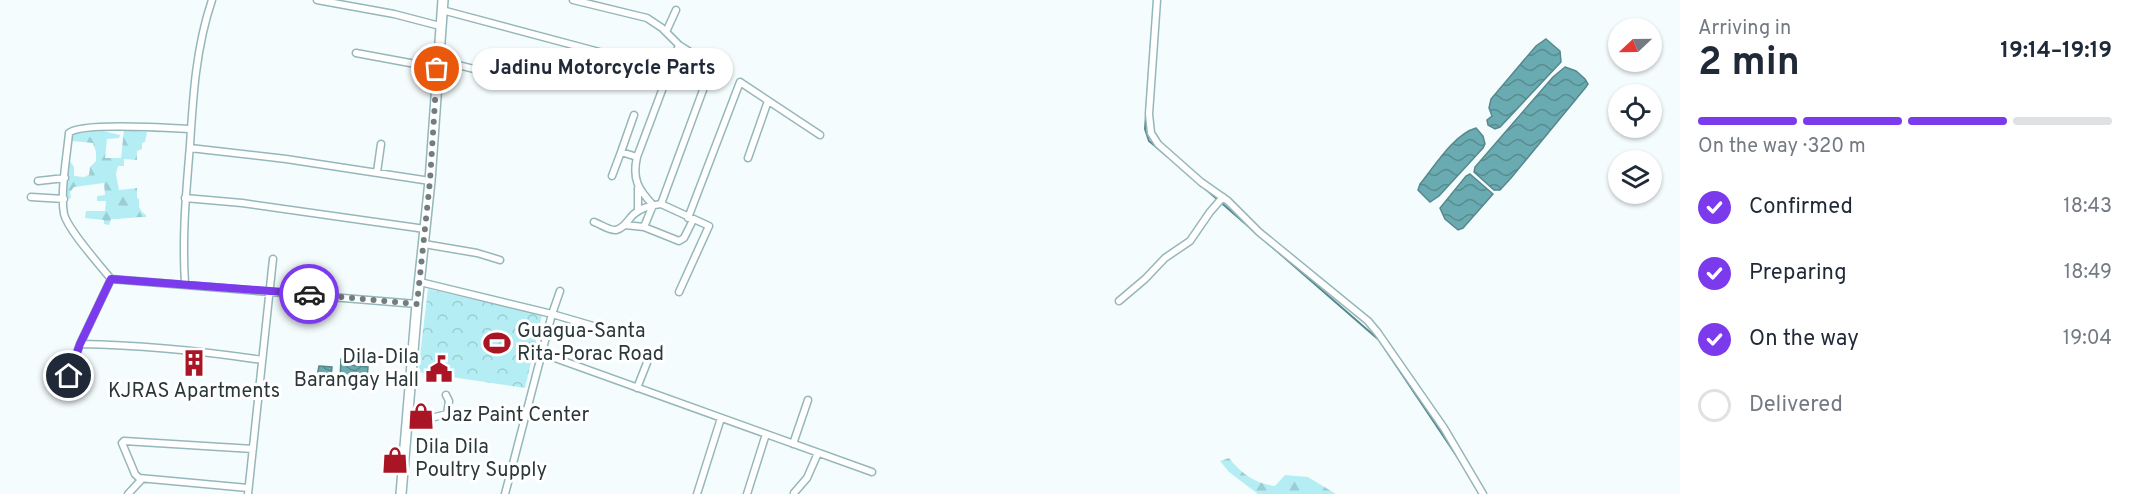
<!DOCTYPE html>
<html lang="en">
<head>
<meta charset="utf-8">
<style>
	body { margin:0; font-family:Overpass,sans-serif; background:#f2f2f3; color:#1f2937; height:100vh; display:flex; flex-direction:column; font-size:22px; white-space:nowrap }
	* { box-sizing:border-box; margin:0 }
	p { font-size:20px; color:#747a83 }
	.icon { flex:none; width:33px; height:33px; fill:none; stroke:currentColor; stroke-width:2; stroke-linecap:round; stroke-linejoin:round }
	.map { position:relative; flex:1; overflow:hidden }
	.sheet { display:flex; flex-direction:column; background:#fff; width:450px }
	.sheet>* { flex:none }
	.needle { width:39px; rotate:248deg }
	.tools { position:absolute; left:1608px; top:18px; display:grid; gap:12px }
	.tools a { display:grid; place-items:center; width:54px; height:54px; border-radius:50%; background:#fff; box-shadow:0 2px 4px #0004; font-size:30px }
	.pin { position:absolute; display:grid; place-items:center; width:51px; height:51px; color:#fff; margin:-26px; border:3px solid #fff; border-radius:50%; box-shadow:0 2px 6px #0007 }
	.courier { position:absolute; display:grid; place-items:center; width:60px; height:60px; margin:-30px; border:4px solid #7c3aed; border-radius:50%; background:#fff; color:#222; box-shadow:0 2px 8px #0007 }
	.bubble { position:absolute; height:42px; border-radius:21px; background:#fff; box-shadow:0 2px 4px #0004; font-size:20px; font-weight:700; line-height:42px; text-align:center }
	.headline em { font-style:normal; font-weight:700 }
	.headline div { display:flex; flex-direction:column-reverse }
	.headline { display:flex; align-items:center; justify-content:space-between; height:102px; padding:0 18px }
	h1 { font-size:39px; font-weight:700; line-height:45px }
	.bar { display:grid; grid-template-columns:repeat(4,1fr); gap:9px 6px; align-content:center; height:72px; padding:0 18px }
	.bar i { height:8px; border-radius:4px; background:#e0e1e3 }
	.bar .on { background:#7c3aed }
	.bar p { grid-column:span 4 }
	ol { padding:0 18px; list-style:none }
	li { display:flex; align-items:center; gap:18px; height:66px }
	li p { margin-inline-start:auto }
	li .icon { padding:6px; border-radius:50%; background:#7c3aed; color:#fff; stroke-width:4 }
	li:last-child { color:#747a83 }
	li i { width:33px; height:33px; border:3px solid #e0e1e3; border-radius:50% }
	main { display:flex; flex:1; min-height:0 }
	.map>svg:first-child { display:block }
	.forest { fill:url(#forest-firs) }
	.park { fill:url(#park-crowns) }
	.water { fill:url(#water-waves); stroke:#56888d; stroke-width:1.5 }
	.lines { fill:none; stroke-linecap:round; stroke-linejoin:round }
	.stream { stroke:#56888d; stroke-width:2 }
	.minor-casing { stroke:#95b7ba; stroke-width:9 }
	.secondary-casing { stroke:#95b7ba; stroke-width:12 }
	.minor { stroke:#fff; stroke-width:6 }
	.secondary { stroke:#fff; stroke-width:9 }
	.done { stroke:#717d7e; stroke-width:6; stroke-dasharray:0 10.8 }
	.route { stroke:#7c3aed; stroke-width:8 }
	.labels { text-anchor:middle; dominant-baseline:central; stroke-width:6; stroke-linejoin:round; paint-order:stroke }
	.poi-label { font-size:20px; fill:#2a3839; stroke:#fff; text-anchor:start }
</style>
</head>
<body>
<main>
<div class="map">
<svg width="1680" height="494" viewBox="0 0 1680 494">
	<defs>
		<pattern id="forest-firs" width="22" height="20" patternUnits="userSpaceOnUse" patternTransform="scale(1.5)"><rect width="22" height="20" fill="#b4eef4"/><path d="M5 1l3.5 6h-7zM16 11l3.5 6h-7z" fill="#9bcdd2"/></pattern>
		<pattern id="park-crowns" width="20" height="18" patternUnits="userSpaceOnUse" patternTransform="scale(1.5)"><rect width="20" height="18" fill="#b4eef4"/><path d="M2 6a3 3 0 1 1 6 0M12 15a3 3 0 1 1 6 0" fill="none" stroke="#9bcdd2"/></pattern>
		<pattern id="water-waves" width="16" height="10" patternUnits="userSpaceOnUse" patternTransform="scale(1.5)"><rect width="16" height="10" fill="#69abb1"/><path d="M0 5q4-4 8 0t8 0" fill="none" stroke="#578c91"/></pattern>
	</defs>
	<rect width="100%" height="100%" fill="#f5fcfd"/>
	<path class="forest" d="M124,130l23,2 -2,10 -3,1v6l-5,2v9l-13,-1v7h-6l-2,8 3,16 18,-2v10l2,1v8l3,5 4,3v2c-12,0 -22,2 -35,2l-2,6 -5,-1v-4l-19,-2 1,-7h19l1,-10h-9v-5l8,-1 -1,-12 -30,4 -4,5 1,6 -5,1 1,-30 3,-8 4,6v9l10,1 5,-2 1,-8 6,-6v-9l-3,-9 -21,-2 1,-9 30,-1 17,4 -1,3 -12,1 -2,19h16z
		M1229,458c13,16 25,25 46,28l10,-11 23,2 28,17h-78l-29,-22 -9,-11z"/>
	<path class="park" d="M428,289l114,26 -17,73 -107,-16z"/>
	<path class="water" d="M1546,39l14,12 1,11 -61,65 -5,2 -7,-4 -1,-5 5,-4 -3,-8 2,-9 45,-53z
		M1565,67l11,4 9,8 3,5 -2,3 -75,91 -11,12h-6l-20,-18 1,-5 78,-90z
		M1476,128l7,8 2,8 -2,4 -44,48 -9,6 -12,-12 2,-6c14,-17 34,-50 56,-56z
		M1470,174l23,20 -30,34 -5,2 -13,-11 -5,-11 26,-32z
		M341,359h10v6l17,2 -1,13 -27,-2z
		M319,366l13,1 -1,10 -14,-1z"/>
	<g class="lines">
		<path class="stream" d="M1151,43l-6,86 4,12 19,16
			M1202,186l54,47
			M1263,239l116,101 83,124"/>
		<defs>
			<path id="minor" d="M317,0l77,14 46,12
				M573,0l74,18 15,10 17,17 27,17 4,9 -49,133c-9,1 -20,4 -27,10 -6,5 -9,14 -18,16 -6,1 -16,-6 -22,-8
				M1157,0l-8,114 2,19 7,11 43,38 27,19 31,31 109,89 10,12 66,95 39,66
				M442,10l191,51
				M666,32l10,-22
				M356,53l81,15
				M438,60l76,19
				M190,148l96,11 144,22
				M621,152l13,-37
				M637,157l42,-112
				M748,158l20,-57
				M377,172l4,-28
				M612,176l9,-24 16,5c-5,22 1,32 16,48l-9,22
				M38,181l27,-3
				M638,188v23
				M31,197l33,2
				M185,198l57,5 183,26
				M661,204l48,22 -30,66
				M688,218l52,-136 80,53
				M625,225l19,2 35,14 5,-3 9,-18
				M424,244l53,9 23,7
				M111,279l306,25
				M420,282l132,32 8,-23
				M185,284c-3,-49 1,-90 5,-139 3,-49 6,-98 22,-145
				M1119,301l26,-22 20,-21 25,-17 20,-29 13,-15
				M80,344c62,1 122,7 182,16
				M541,353l331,119
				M637,388l13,-33
				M63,392l17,-48 31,-65c-12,-15 -43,-49 -47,-65 -4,-21 3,-59 5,-81 10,-11 102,-5 122,-4
				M407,424l40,-10 2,-13 -3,-6
				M793,444l15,-44
				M248,488l-109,-10 -4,-4 -13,-31 2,-2 129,8
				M794,493l13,-15 11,-25
				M128,494l14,-15
				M248,494l25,-235
				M505,494l47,-180 48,14
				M697,494l24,-76
				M747,494l19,-60"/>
			<path id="secondary" d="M401,494l16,-190 13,-123 13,-181"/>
		</defs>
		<use href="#minor" class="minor-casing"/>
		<use href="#secondary" class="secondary-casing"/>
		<use href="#minor" class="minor"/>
		<use href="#secondary" class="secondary"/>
	</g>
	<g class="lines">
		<path class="done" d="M309,294l108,10 13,-123 7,-112"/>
		<path class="route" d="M69,376l11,-32 31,-65 198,15"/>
	</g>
	<defs>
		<symbol id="stadium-bare" viewBox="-9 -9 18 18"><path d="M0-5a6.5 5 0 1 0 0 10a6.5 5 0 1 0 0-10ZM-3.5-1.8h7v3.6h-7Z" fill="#aa1526" stroke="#fff" stroke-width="2.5" paint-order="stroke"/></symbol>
		<symbol id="building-bare" viewBox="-9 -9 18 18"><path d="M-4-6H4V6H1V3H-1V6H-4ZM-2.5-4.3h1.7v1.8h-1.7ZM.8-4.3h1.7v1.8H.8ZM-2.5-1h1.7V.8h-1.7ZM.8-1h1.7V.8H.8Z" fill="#aa1526" stroke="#fff" stroke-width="2.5" paint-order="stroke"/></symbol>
		<symbol id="civic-bare" viewBox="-9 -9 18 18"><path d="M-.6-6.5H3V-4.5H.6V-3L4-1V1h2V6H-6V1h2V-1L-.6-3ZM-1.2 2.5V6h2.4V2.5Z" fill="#aa1526" stroke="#fff" stroke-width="2.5" paint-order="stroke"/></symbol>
		<symbol id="shop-bare" viewBox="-9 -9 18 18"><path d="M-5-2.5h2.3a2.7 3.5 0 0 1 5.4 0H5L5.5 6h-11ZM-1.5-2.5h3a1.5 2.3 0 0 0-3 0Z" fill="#aa1526" stroke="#fff" stroke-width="2.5" paint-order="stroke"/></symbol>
	</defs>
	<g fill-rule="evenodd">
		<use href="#stadium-bare" x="478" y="324" width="38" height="38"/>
		<use href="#building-bare" x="175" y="344" width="38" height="38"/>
		<use href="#civic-bare" x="420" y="350" width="38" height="38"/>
		<use href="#shop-bare" x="402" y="397" width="38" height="38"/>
		<use href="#shop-bare" x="376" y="441" width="38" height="38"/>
	</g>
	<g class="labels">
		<g class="poi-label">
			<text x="517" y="332">Guagua-Santa<tspan x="517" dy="23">Rita-Porac Road</tspan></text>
			<text x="419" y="358" text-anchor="end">Dila-Dila<tspan x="419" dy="23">Barangay Hall</tspan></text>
			<text x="194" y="392" text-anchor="middle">KJRAS Apartments</text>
			<text x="441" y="416">Jaz Paint Center</text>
			<text x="415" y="448">Dila Dila<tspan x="415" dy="23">Poultry Supply</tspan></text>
		</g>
	</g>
</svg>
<div class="tools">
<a><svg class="needle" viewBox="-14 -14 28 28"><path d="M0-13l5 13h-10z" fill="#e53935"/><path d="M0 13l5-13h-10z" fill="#747a83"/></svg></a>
<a><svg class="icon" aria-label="locate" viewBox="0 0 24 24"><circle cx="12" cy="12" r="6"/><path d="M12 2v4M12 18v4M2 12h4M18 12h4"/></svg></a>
<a><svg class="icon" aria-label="layers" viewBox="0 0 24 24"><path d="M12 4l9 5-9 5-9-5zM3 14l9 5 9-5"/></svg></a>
</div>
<div class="pin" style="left:437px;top:69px;background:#ea580c"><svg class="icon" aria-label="bag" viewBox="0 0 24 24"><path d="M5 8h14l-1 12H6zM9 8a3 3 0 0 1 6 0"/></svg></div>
<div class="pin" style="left:69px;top:376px;background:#1f2937"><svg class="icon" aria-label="home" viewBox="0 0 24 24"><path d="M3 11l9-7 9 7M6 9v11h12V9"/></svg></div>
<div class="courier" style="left:309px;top:294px"><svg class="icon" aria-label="car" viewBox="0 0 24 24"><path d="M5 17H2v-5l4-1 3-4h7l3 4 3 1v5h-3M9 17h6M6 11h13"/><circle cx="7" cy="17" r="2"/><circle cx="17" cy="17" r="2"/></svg></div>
<div class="bubble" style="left:472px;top:48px;width:261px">Jadinu Motorcycle Parts</div>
</div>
<section class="sheet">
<div class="headline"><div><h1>2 min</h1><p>Arriving in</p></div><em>19:14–19:19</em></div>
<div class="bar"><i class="on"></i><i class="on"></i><i class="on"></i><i></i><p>On the way · 320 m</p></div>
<ol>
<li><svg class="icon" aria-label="check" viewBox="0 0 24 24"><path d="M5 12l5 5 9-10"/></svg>Confirmed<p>18:43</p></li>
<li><svg class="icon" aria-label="check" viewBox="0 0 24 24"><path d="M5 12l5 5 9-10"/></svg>Preparing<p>18:49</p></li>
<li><svg class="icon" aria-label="check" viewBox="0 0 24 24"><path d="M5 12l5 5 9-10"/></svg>On the way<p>19:04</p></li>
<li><i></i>Delivered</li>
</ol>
</section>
</main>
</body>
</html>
